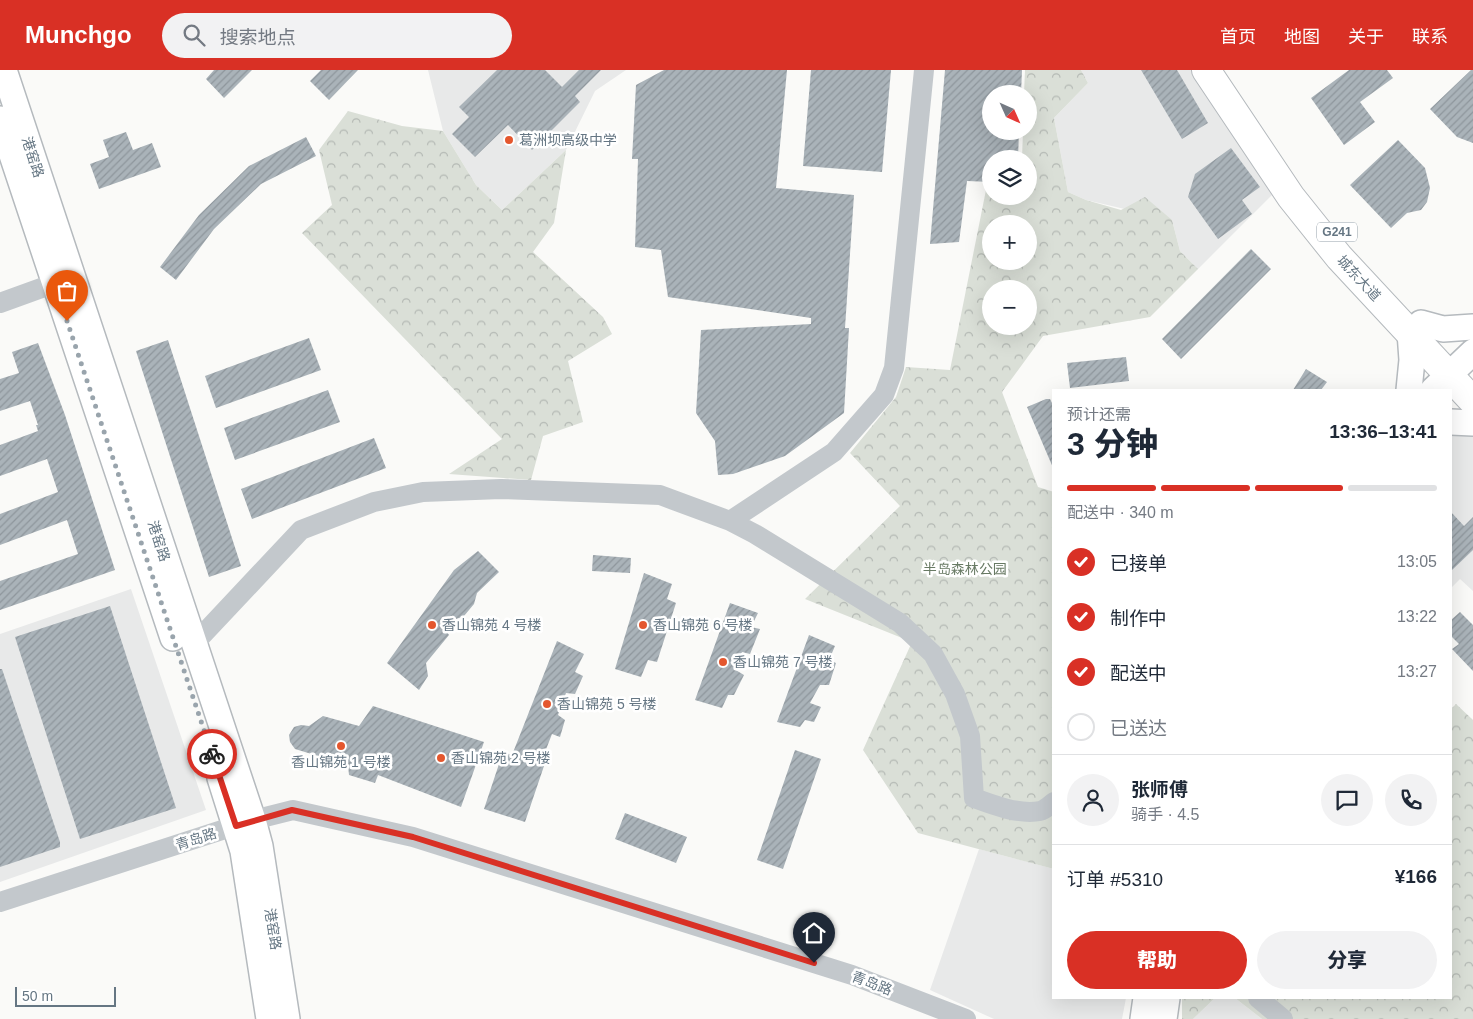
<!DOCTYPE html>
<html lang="zh">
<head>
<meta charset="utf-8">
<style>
	body { margin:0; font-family:Helvetica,"Noto Sans SC",sans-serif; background:#f2f2f3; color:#1f2937; height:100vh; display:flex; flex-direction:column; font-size:19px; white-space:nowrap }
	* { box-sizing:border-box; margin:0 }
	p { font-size:16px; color:#747a83 }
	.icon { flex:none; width:28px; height:28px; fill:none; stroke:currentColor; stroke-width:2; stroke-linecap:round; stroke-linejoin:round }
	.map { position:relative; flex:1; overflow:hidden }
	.sheet { position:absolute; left:1052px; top:319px; width:400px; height:610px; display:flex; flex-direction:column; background:#fff; border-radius:0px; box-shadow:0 5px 20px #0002 }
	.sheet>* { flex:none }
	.needle { width:32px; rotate:135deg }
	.controls { position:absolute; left:982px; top:15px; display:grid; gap:10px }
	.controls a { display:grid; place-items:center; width:55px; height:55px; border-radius:50%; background:#fff; box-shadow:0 5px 20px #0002; font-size:25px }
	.scale { position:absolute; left:15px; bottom:12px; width:101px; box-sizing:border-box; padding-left:5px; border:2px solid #657683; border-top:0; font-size:14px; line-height:18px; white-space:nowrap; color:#657683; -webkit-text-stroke:4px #fff; paint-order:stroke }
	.pin { position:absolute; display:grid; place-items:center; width:42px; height:42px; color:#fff; margin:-51px -21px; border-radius:50% 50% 50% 0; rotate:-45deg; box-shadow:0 0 5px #0007 }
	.pin .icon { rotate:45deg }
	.courier { position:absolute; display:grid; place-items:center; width:50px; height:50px; margin:-25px; border:4px solid #d93025; border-radius:50%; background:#fff; color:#222; box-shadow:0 1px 6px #0007 }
	.head em { font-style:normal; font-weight:800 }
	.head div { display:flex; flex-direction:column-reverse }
	.head { display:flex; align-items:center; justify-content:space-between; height:85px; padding:0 15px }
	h1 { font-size:32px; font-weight:800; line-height:38px }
	.bar { display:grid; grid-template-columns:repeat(4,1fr); gap:8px 5px; align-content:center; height:60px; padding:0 15px }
	.bar i { height:6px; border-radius:4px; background:#e0e1e3 }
	.bar .current { background:#d93025 }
	.bar p { grid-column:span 4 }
	.line { display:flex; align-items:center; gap:12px; padding:0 15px; border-top:1px solid #e0e1e3 }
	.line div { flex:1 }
	.round { display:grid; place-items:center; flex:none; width:52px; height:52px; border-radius:26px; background:#f2f2f3 }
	ol { padding:0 15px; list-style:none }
	li { display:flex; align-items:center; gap:15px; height:55px }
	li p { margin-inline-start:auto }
	li .icon { padding:5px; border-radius:50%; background:#d93025; color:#fff; stroke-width:4 }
	li:last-child { color:#747a83 }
	li i { width:28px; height:28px; border:2px solid #e0e1e3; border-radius:50% }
	.cta { display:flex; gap:10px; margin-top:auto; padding:10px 15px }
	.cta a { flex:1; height:58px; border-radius:30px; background:#d93025; color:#fff; font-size:20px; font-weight:800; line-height:58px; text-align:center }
	.cta a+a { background:#f2f2f3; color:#1f2937 }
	header { display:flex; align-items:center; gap:30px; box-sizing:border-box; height:70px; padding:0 25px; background:#d93025; color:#fff }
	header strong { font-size:24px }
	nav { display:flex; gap:28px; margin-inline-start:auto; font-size:18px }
	.search { width:350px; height:45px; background:#f2f2f3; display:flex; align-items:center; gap:12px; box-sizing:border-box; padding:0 18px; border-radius:28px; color:#747a83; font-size:19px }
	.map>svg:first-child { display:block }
	.built { fill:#e8e9e9 }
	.forest { fill:url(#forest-crowns); fill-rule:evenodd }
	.building { fill:url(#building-hatch) }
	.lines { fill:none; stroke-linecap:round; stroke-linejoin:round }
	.major-casing { stroke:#b5babe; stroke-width:28 }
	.highway-casing { stroke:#b4b9bd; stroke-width:30 }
	.minor { stroke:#c3c8cc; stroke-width:20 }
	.major { stroke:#fff; stroke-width:25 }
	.highway { stroke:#fff; stroke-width:28 }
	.done { stroke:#99a4ac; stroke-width:5; stroke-dasharray:0 9 }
	.route { stroke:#d93025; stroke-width:6 }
	.poi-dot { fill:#e4572e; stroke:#fff; stroke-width:2 }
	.labels { text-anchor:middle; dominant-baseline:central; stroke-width:5; stroke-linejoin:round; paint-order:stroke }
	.shield { fill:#fff; stroke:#939fa8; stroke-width:1 }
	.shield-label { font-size:12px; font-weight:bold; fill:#657683 }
	.poi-label { font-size:14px; fill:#657683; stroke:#fff; text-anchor:start }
	.street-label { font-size:14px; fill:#657683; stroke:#fff }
	.park-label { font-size:14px; fill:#687a64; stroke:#fff }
</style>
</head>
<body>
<header>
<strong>Munchgo</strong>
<div class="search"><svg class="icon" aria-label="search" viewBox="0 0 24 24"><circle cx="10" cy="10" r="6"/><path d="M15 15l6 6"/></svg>搜索地点</div>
<nav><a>首页</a><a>地图</a><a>关于</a><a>联系</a></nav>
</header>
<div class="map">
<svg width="1473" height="949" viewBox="0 0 1473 949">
	<defs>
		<pattern id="forest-crowns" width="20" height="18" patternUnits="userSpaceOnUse" patternTransform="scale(1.25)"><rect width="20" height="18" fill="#dadfd7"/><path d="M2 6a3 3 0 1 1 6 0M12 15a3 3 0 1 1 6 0" fill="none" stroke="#b4b9b4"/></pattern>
		<pattern id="building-hatch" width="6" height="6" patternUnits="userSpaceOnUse" patternTransform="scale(1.25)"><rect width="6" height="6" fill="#aab3b9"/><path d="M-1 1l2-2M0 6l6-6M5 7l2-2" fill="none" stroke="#8e969c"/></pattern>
	</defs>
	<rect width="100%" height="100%" fill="#fafaf8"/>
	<path class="built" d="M428,0h198l-31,21 -29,59 -64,60 -26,-25 -33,-54z
		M1081,0h111l80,125 -74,74 -18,-18 -8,-31 -86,-20 -18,-8 -14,-74 34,-35z
		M1473,364v157l-13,-12 -9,9v-152z
		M131,519l75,221 -206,72v-248z
		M979,779l75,20v129h72l-4,21h-128l-64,-29z
		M1215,928h20l27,21h-69z"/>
	<path class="forest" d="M1025,0h56l7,13 -34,35 14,74 18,8 35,10 24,-13 27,23 8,31 18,18 -48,48 -107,19 -41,56 36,95 16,5v377l-136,-36 -55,-83 49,-108 -107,-43 95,-93 -50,-53 46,-56 10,-30 44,3 36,-180 5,-2v8h38v-37h-7l1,-28h6v-37h-5zM991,154h38v37h-38zM991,219h38v37h-38z
		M348,41l54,15 41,5 33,54 26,25 64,-60 -12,73 -21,29 70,65 9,17 -44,27 15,61 -40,14 -12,44 -82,-6 53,-35 -200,-206 30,-28 -13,-55z
		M1456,634l17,16v299h-211l-27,-21h216v-289z
		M1182,928h33l-22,21h-11z"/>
	<path class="building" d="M214,0h38l-28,28 -18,-19z
		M321,0h37l-29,30 -19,-19z
		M497,0h48l17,17 17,-17h22l-26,26 5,6 -48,48 -24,-25 -33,32 -23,-23 17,-17 -10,-10z
		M664,0h123l-11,118 78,7 -9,133h4l-5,85 -59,43 -52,18 -15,1 -3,-34 -19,-28 5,-83 110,-6v-6l-143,-21 -7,-47 -26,-3 3,-88h-6l4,-74z
		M811,0h80l-9,102 -79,-6z
		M945,0h77l-1,24h-30v37h28l-1,28h-27v23l-24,-1 -8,61 -29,2z
		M1141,0h36l31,53 -26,16z
		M1349,0h38l6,8 -33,24 15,20 -31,23 -33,-47z
		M1471,0h2v73l-16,-6 -27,-28z
		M126,62l7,18 19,-7 9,24 -62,22 -9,-25 19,-7 -6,-17z
		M306,67l10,19 -55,28 -47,45 -38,51 -16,-13 39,-52 50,-49z
		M1398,70l27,28 5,20 -3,14 -6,8 -14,3 -16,15 -41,-43z
		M1231,78l29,39 -18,13 10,14 -34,25 -30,-42 7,-23z
		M1251,179l20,20 -90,90 -19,-20z
		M309,268l12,32 -105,38 -11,-32z
		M168,270l73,226 -32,11 -73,-226z
		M38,273l27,72 50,155 -115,40v-29l78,-27 -11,-34 -67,25v-31l58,-22 -11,-33 -47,17v-31l38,-14 -2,-6h2l-8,-24 -30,10v-32l19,-6 -7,-21z
		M1126,287l3,24 -59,7 -3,-25z
		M1306,299l21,13 -6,8h-28z
		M328,320l12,32 -105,38 -11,-32z
		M1046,329h4l4,8v63l-27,-63z
		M374,368l12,30 -134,51 -11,-30z
		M1451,442l13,14 9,-9v33l-22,21z
		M478,481l21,21 -22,21 -3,11 -10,12 -10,4 -9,9 4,6 -23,28 2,13 -9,14 -32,-27 67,-93z
		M593,485l38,3 -1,15 -38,-2z
		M644,503l28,11 -5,15 9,4 -19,59 -9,-2 -7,17 -26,-8z
		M730,533l28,10 -7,14 9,2 -10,25 -8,-2 -8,17 10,6 -10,20h-6l-6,13 -27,-8z
		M110,536l66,202 -96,31 -65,-202z
		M1460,542l13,13v46l-21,-22 7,-5 -8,-8v-16z
		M809,565l26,11 -6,14 7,3 -7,22h-9l-10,18 11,4 -7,15 -9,-2 -5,7 -23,-5z
		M557,571l27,13 -9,18 8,4 -8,18 -9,-1 -8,22 7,5 -5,17 -8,-3 -12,31 4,1 -19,56 -41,-13 19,-57 9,3z
		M0,599h2l58,173v5l-60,20z
		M373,636l111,36 -23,65 -83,-32 -3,8 -26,-8 -1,-10 -53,-16 -5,-7 -1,-7 5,-8 7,-2 8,1 14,-10 36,10z
		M795,680l26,9 -38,110 -26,-9z
		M625,743l62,24 -11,26 -61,-24z"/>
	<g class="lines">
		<defs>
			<path id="major" d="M4,0l249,750 7,26 27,173
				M0,49l173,519
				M1421,253l22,6 30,-2
				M1409,320l3,-30 -2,-28
				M1433,320l40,-38
				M1451,352l22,1
				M220,708l23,73 26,168
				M1143,949l3,-21
				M1164,949l3,-21"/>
			<path id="highway" d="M1206,0l85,127 48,60 134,144"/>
		</defs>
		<use href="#major" class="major-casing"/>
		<use href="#highway" class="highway-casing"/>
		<path class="minor" d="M0,233l69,-25
			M730,451l104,-69 50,-57 10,-27 30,-298
			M193,575l108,-115 73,-28 49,-10 78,-3 159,6 70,26 25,13 145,89 33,31 22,40 15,42 4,62c19,7 45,17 66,13 5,-1 10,-6 14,-9
			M0,832l253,-82 40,-10 120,27 439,138 114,44
			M1258,928l25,21"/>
		<use href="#major" class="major"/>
		<use href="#highway" class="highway"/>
	</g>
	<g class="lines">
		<path class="done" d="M67,251l145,433"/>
		<path class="route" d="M212,684l24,72 56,-16 121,27 401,126"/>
	</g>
	<g class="poi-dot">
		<circle cx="509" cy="70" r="5"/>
		<circle cx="432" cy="555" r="5"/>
		<circle cx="643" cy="555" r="5"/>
		<circle cx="723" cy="592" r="5"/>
		<circle cx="547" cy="634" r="5"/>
		<circle cx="341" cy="676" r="5"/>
		<circle cx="441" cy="688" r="5"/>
	</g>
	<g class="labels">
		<rect class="shield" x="1317" y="152.5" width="40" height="19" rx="4"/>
		<g class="shield-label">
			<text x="1337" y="162">G241</text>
		</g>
		<g class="poi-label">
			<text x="519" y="70">葛洲坝高级中学</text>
			<text x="442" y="555">香山锦苑 4 号楼</text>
			<text x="653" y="555">香山锦苑 6 号楼</text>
			<text x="733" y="592">香山锦苑 7 号楼</text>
			<text x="557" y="634">香山锦苑 5 号楼</text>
			<text x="451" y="688">香山锦苑 2 号楼</text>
			<text x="341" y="692" text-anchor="middle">香山锦苑 1 号楼</text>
		</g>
		<g class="street-label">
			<text transform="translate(33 87) rotate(72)">港窑路</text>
			<text transform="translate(1359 208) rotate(47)">城东大道</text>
			<text transform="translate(159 471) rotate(72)">港窑路</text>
			<text transform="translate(196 769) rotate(-18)">青岛路</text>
			<text transform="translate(273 859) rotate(81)">港窑路</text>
			<text transform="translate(872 913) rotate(21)">青岛路</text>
		</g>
		<g class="park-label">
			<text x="965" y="499">半岛森林公园</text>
		</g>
	</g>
</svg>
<div class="controls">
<a><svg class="needle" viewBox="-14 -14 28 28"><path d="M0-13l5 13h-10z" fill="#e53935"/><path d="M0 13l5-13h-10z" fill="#747a83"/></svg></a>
<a><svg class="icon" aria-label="layers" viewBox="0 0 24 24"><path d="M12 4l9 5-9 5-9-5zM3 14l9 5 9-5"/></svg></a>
<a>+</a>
<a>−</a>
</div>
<div class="scale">50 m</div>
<div class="pin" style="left:67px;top:251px;background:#ea580c"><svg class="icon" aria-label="bag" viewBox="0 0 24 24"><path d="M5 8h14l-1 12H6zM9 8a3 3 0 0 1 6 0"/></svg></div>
<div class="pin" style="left:814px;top:893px;background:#1f2937"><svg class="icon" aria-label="home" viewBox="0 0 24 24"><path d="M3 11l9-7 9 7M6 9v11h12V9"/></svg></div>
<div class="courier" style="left:212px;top:684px"><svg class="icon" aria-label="bike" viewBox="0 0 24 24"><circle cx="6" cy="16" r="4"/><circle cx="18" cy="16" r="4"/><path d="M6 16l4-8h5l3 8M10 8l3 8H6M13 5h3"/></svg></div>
<section class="sheet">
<div class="head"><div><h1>3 分钟</h1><p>预计还需</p></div><em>13:36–13:41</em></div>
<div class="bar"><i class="current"></i><i class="current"></i><i class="current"></i><i></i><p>配送中 · 340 m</p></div>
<ol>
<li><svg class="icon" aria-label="check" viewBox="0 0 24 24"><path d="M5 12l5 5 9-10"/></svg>已接单<p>13:05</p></li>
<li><svg class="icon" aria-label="check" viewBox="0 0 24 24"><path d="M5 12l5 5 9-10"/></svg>制作中<p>13:22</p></li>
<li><svg class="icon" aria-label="check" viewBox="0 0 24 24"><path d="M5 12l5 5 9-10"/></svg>配送中<p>13:27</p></li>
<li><i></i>已送达</li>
</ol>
<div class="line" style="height:90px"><a class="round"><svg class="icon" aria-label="person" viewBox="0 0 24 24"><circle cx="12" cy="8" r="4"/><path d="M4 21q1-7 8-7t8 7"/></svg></a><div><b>张师傅</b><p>骑手 · 4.5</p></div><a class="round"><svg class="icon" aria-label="chat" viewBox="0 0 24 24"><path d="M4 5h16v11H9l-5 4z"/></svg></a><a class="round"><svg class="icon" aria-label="phone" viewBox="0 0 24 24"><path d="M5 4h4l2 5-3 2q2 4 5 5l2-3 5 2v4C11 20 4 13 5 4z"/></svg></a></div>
<div class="line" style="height:65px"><div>订单 #5310</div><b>¥166</b></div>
<div class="cta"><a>帮助</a><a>分享</a></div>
</section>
</div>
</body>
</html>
